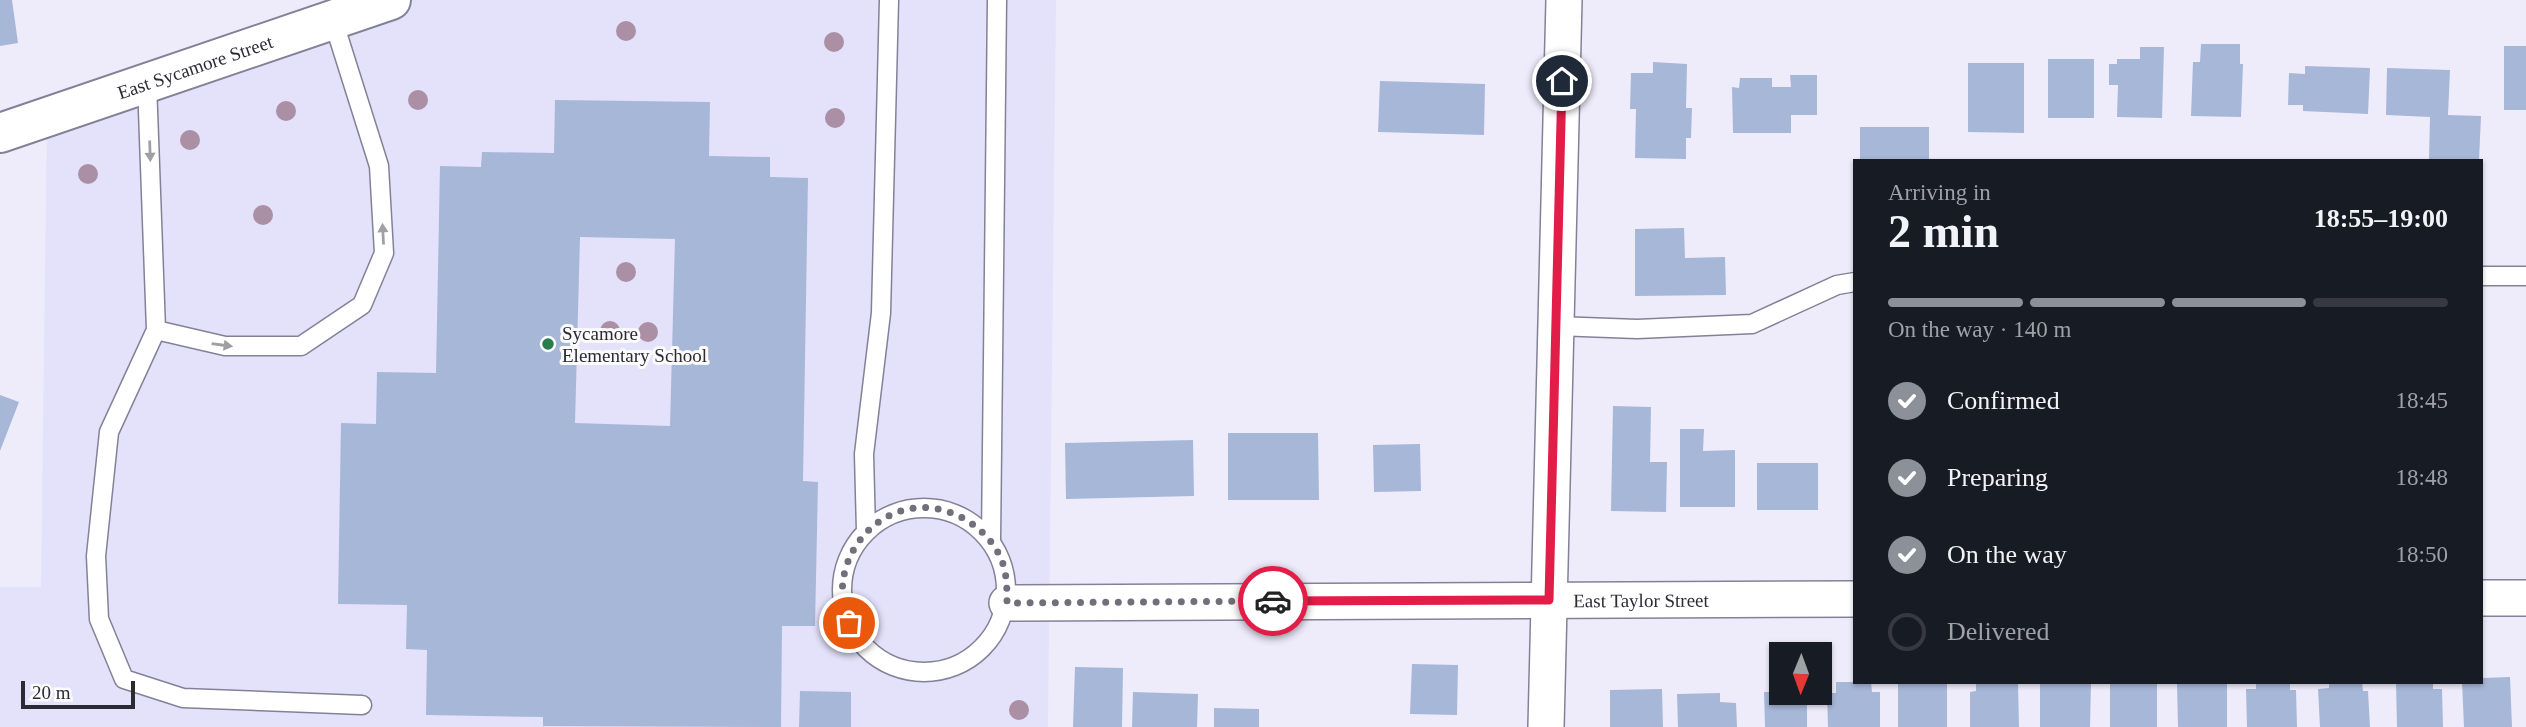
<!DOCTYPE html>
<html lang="en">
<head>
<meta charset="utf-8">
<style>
	body { margin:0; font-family:Georgia,serif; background:#242831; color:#f1f3f6; height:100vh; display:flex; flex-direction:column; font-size:26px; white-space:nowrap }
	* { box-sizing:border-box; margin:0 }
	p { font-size:23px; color:#9ea1a6 }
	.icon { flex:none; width:38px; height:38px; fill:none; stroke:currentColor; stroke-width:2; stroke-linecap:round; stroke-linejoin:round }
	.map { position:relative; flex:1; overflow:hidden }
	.panel { position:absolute; left:1853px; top:159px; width:630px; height:525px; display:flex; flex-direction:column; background:#171b24; border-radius:0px; box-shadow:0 2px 5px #0004 }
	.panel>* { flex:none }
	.needle { width:46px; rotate:181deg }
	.buttons { position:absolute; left:1769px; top:642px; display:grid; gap:14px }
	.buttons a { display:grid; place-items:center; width:63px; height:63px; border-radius:0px; background:#171b24; box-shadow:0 2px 5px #0004; font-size:35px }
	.scale { position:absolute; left:21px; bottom:18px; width:114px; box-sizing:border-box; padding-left:7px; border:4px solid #2c2b34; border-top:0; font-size:19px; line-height:24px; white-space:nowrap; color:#2c2b34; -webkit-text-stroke:5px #fbfbfb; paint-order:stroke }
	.pin { position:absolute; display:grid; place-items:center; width:60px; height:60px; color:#fff; margin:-30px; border:4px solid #fff; border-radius:50%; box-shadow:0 2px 7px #0007 }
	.courier { position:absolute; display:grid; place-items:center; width:70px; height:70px; margin:-35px; border:5px solid #e11d48; border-radius:50%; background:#fff; color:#222; box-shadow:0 2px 9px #0007 }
	.headline em { font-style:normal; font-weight:800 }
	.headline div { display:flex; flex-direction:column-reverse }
	.headline { display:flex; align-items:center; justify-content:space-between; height:119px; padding:0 35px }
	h1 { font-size:46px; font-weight:800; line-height:52px }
	.bar { display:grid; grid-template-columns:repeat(4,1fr); gap:10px 7px; align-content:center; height:84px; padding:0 35px }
	.bar i { height:9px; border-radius:5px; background:#363941 }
	.bar .on { background:#8c9099 }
	.bar p { grid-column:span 4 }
	ol { padding:0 35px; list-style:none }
	li { display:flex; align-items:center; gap:21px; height:77px }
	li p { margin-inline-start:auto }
	li .icon { padding:7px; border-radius:50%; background:#8c9099; color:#fff; stroke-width:4 }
	li:last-child { color:#9ea1a6 }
	li i { width:38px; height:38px; border:4px solid #363941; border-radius:50% }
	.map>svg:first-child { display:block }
	.built { fill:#e4e1fa }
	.building { fill:#a7b7d8; fill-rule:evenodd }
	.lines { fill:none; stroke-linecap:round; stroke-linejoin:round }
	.service-casing { stroke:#848197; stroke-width:21 }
	.minor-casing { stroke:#848197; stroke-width:38 }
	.secondary-casing { stroke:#848197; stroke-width:42 }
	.service { stroke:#fff; stroke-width:18 }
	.minor { stroke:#fff; stroke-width:35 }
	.secondary { stroke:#fff; stroke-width:38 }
	.tree { fill:#ab8fa5 }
	.oneway { fill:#a0a0a4 }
	.done { stroke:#706f7a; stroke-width:7; stroke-dasharray:0 12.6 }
	.route { stroke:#e11d48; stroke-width:9 }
	.poi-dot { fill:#2a7d4f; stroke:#fbfbfb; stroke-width:2.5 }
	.labels { text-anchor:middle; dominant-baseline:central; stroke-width:6; stroke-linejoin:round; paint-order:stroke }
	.street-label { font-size:19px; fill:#2c2b34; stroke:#fbfbfb }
	.poi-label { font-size:19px; fill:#2c2b34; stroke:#fbfbfb; text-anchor:start }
</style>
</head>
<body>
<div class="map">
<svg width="2526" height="727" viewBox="0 0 2526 727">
	<rect width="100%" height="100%" fill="#eeecfb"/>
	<path class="built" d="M392,0h664l-8,727h-1048v-140h41l6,-469z"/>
	<path class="building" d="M0,0h12l6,43 -18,3z
		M2201,44h39v20h3l-2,53 -50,-1 2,-54h7z
		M2504,46h22v64h-22z
		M2140,47h24l-2,71 -45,-1 1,-32h-9v-21h8v-5h23z
		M2048,59h46v59h-46z
		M1653,62l34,2 -1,44h6l-1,30h-5v21l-51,-1 1,-49h-6l1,-36h22z
		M1968,63h56v70l-56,-1z
		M2305,66l65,2 -2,46 -65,-3v-6h-15l1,-32 16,1z
		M2387,68l63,2 -2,45 33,1 -2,45 -50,-2 1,-42 -44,-2z
		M1790,75h27v40h-26v18h-58l-1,-46 7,1 1,-10h32v9h19z
		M1380,81l105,3 -1,51 -106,-3z
		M555,100l155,2 -1,54 61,1v20l38,1 -5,303 15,1 -3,144h-33l-1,101 -238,-1v-9l-117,-2 1,-65 -21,-1 1,-44 -69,-1 3,-181 35,1 1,-52 59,1 4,-207 41,1 1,-15 72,1zM580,237l95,2 -5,187 -95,-3z
		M1860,127h69v34h-69z
		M1684,228l1,30 40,-1 1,38 -91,1v-67z
		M0,395l19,7 -19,49z
		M1613,406l38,1 -1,55h17l-1,50 -55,-1z
		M1680,429h24l-1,22 32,-1v57h-55z
		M1228,433h90l1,67h-91z
		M1193,440l1,56 -128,3 -1,-56z
		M1420,444l1,47 -47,1 -1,-47z
		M1757,463h61v47h-61z
		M1412,664l46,1 -1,50 -47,-1z
		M1075,667l48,1 -1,59h-49z
		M2510,677l2,50h-48l-2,-45h20v-4z
		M1836,682h35l1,10h8v35h-52l-1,-34h9z
		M1898,682h49v45h-49z
		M1976,682h42l1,45h-49v-35l6,-1z
		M2040,682h51l-1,45h-50z
		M2110,682h47v45h-47z
		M2177,682h50v45h-49z
		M2256,682h34v8h6l1,37h-50l-1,-38h10z
		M2329,682h33l1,9h5l2,36h-50l-2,-38 11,-1z
		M2420,682h13v7h9l1,38h-46l-1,-44z
		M1662,689l1,38h-53v-37z
		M800,691l51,1v35h-52z
		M1133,692l65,2 -1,33h-65z
		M1764,692l43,1v34h-42z
		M1720,693v9l16,1 1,24h-59l-1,-33z
		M1214,708l45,1v18h-45z"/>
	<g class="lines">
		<defs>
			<path id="service" d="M147,83l9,247 -47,102 -13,124 3,63 25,60 59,19 179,7
				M2482,276h44
				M1556,326l81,3 115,-5 85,-39 18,-3
				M156,330l69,16h76l61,-41 22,-52 -5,-87 -46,-146
				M842 590a82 82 0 1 1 164 0a82 82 0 1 1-164 0Z
				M866,531l-2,-77 17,-141 8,-313
				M991,540l6,-540"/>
			<g id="minor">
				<path d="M2482,598h44"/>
				<path id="s1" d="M1007,603l848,-4"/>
				<path d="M1546,727l18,-727"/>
			</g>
			<g id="secondary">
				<path id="s2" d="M0,133l391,-133"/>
			</g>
		</defs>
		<use href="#service" class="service-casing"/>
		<use href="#minor" class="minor-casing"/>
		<use href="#secondary" class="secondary-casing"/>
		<use href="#service" class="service"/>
		<use href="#minor" class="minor"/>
		<use href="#secondary" class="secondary"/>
	</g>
	<g class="tree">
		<circle cx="626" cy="31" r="10"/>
		<circle cx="834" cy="42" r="10"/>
		<circle cx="418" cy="100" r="10"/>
		<circle cx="286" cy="111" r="10"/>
		<circle cx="835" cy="118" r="10"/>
		<circle cx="190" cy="140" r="10"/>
		<circle cx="88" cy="174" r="10"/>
		<circle cx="263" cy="215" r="10"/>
		<circle cx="626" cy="272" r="10"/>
		<circle cx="610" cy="331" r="10"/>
		<circle cx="648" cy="332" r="10"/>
		<circle cx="1019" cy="710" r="10"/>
	</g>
	<defs><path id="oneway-solid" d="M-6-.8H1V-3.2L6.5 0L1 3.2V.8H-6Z" transform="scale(1.75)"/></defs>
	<g class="oneway">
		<use href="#oneway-solid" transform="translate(150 151) rotate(88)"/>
		<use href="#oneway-solid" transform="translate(383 234) rotate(-93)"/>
		<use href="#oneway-solid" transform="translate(222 345) rotate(8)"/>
	</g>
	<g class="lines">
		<path class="done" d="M849,623c-22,-49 13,-110 67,-115 35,-4 73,20 86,53 5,14 5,27 5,42l266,-2"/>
		<path class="route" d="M1273,601l276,-1 13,-519"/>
	</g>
	<circle class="poi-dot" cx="548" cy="344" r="7"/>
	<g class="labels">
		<g class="street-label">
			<text stroke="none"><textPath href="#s2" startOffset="206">East Sycamore Street</textPath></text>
			<text stroke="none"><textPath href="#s1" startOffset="634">East Taylor Street</textPath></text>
		</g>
		<g class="poi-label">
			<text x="562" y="333">Sycamore<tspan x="562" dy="22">Elementary School</tspan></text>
		</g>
	</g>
</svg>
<div class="buttons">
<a><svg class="needle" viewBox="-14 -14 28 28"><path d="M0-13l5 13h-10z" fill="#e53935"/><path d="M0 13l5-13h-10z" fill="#9ea1a6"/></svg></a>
</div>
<div class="scale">20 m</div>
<div class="pin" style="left:849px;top:623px;background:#ea580c"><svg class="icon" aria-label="bag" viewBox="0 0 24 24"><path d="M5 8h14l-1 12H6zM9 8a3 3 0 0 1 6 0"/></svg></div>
<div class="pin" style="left:1562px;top:81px;background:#1f2937"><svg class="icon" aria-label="home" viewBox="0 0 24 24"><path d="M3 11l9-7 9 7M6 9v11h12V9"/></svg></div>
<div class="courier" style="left:1273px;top:601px"><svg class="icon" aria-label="car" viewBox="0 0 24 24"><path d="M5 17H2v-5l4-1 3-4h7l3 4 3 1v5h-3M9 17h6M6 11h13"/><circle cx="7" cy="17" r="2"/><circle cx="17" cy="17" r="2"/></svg></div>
<section class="panel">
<div class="headline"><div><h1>2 min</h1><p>Arriving in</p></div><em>18:55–19:00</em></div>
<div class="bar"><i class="on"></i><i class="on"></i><i class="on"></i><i></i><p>On the way · 140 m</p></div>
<ol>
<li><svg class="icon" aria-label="check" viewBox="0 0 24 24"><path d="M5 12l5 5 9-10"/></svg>Confirmed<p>18:45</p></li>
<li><svg class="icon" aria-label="check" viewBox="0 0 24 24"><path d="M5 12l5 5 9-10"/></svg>Preparing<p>18:48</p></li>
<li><svg class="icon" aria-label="check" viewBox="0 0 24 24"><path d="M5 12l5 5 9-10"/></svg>On the way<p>18:50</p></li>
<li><i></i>Delivered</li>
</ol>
</section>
</div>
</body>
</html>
